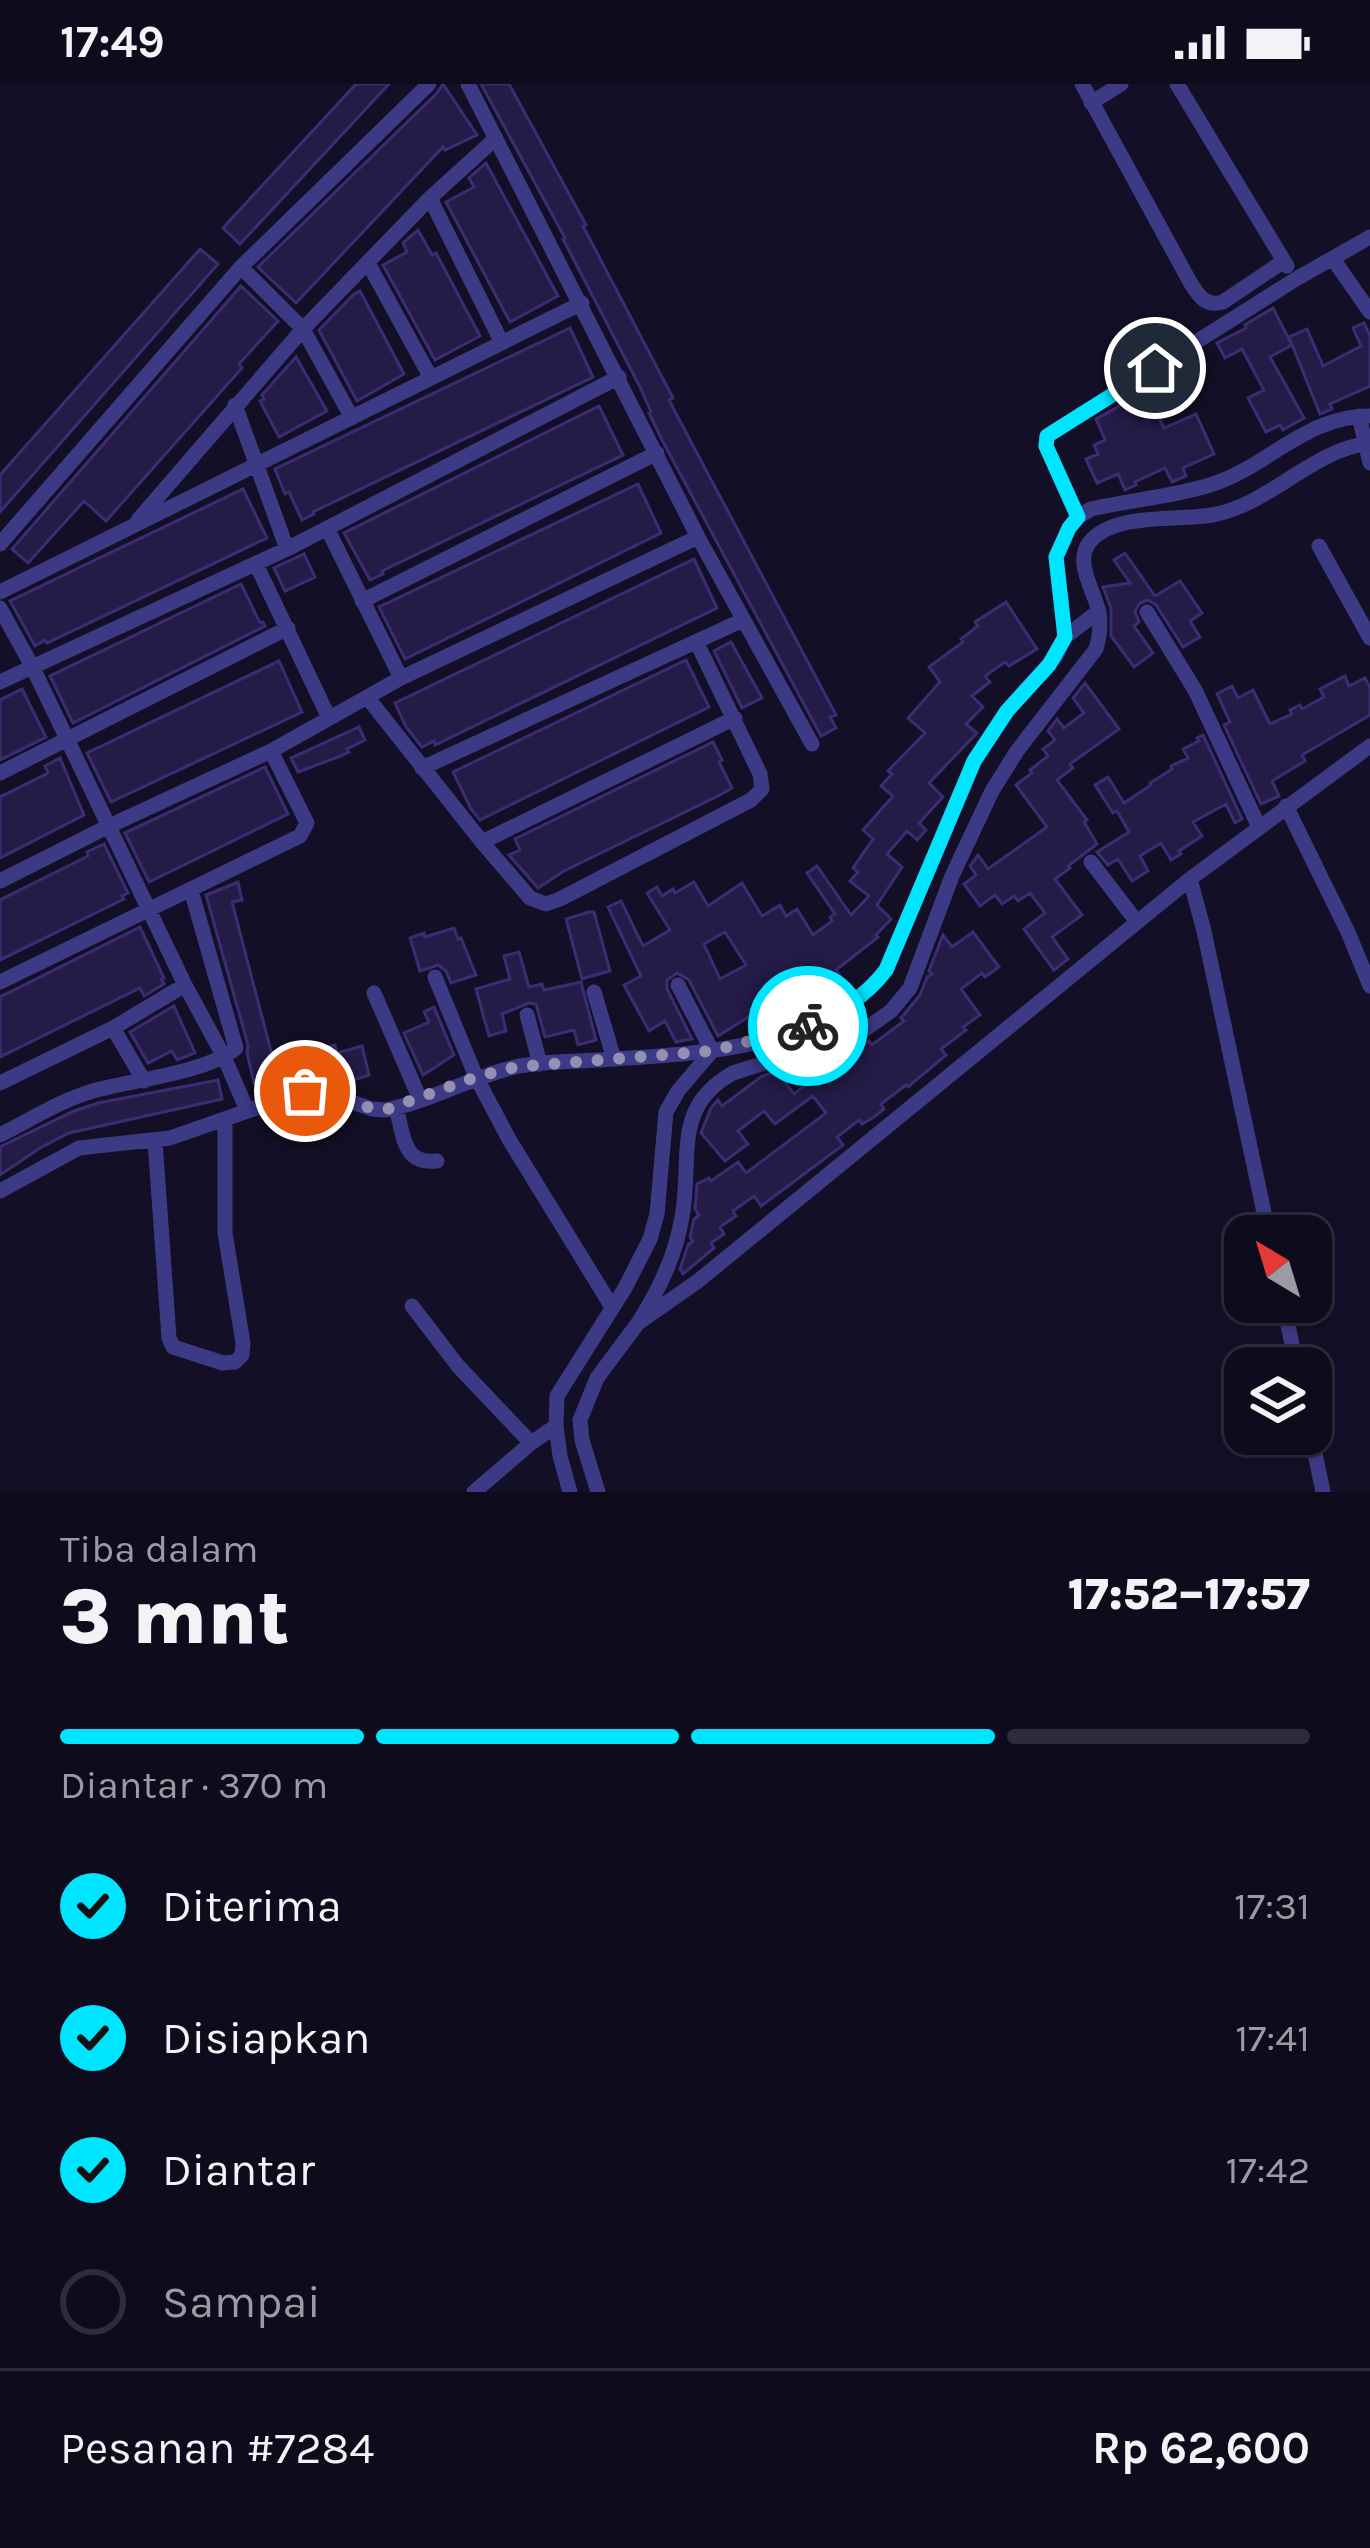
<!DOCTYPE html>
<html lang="id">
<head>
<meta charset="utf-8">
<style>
	body { margin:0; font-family:Karla,sans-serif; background:#1c1929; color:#f1f3f6; height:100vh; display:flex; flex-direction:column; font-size:45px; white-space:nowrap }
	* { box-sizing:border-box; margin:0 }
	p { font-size:39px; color:#9b9ba3 }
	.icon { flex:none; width:66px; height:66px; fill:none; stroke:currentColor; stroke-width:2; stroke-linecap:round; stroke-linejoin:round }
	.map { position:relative; height:1408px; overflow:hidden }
	.details { display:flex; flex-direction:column; background:#0e0b1c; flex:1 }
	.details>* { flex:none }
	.needle { width:78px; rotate:322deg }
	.fabs { position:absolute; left:1224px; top:1131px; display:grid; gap:24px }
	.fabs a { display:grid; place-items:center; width:108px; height:108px; border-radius:24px; background:#0e0b1c; box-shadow:0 3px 9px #0004,0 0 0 3px #2e2b3b; font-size:60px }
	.pin { position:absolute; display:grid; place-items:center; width:102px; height:102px; color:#fff; margin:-51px; border:6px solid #fff; border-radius:50%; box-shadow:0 3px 12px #0007 }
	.courier { position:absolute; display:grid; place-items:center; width:120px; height:120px; margin:-60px; border:9px solid #00e5ff; border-radius:50%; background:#fff; color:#222; box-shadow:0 3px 15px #0007 }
	.summary em { font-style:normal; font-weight:800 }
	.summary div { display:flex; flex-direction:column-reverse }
	.summary { display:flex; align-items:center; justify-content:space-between; height:204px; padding:0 60px }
	h1 { font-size:78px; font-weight:800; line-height:90px }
	.bar { display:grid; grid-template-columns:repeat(4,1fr); gap:18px 12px; align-content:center; height:144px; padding:0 60px }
	.bar i { height:15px; border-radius:9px; background:#2e2b3b }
	.bar .active { background:#00e5ff }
	.bar p { grid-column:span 4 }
	.line { display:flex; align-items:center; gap:30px; padding:0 60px; border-top:3px solid #2e2b3b }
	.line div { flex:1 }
	ol { padding:0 60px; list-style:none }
	li { display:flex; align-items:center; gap:36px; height:132px }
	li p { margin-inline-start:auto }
	li .icon { padding:12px; border-radius:50%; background:#00e5ff; color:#111; stroke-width:4 }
	li:last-child { color:#9b9ba3 }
	li i { width:66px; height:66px; border:6px solid #2e2b3b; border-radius:50% }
	.status { display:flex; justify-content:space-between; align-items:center; height:84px; padding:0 60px; background:#0e0b1c; direction:ltr }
	.status svg { height:33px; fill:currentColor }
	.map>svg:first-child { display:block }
	.building { fill:#241b47; stroke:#3b2d73; stroke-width:3; fill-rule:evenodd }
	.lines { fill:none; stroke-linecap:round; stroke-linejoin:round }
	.minor { stroke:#3d3a85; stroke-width:15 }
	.done { stroke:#948fb3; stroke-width:12; stroke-dasharray:0 21.6 }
	.route { stroke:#00e5ff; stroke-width:15 }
</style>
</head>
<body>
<div class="status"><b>17:49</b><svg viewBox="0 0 49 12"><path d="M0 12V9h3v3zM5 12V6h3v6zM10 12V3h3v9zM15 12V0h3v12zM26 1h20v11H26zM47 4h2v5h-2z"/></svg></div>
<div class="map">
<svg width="1370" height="1408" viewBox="0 0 1370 1408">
	<rect width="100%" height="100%" fill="#130f26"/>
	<path class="building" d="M356,0h33l-149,160 -17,-16z
		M443,0l34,51 -32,15 -2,-3 -147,156 -38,-36 179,-174z
		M481,0h28l77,141 -3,1 90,172 -4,2 12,23 155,292 -6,2 6,11 -15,8 -160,-298 -12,-25 2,-1 -11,-25 -77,-148 2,-1z
		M486,79l72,133 -48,26 -64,-120 28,-15 -5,-9z
		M418,146l14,25 4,-2 44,83 -45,24 -52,-95 24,-13 -4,-9z
		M200,165l18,15 -218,248v-37z
		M241,202l37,35 -39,43 3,4 -136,153 -22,-20 -56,62 -16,-14z
		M360,207l44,83 -47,27 -38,-71 34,-35z
		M1273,224l19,37 -22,12 34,61 -21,12 -3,-5 -14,7 -18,-34 16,-8 -22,-41 -17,9 -8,-15 29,-15 -1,-3z
		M1364,239l6,13v50l-40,18 2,5 -12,5 -31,-77 18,-8 16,37 38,-20 -8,-18z
		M570,244l23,49 -280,135 1,2 -12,6 -13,-28 -4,2 -10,-25z
		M296,273l31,54 -48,26 -19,-36 4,-2 -2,-4z
		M1147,307l17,37 32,-14 18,40 -31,14 3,8 -14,6 -7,-14 -30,14 1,3 -11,5 -7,-16 -21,9 -11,-24 12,-5 -4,-9 11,-5 -9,-21z
		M599,322l24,49 -241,116 1,3 -13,6 -26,-47z
		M638,400l23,49 -256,126 -26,-52z
		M243,405l24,49 -220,105 -2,-3 -10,6 -25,-45z
		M1125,469l30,43 25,-15 22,32 -12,8 10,16 -17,10 -27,-42 -8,-5 -8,3 -5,8 4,11 -5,4 19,27 -19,14 -23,-31v-28l-8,-21 27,-4 -16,-23z
		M304,470l11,23 -30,14 -11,-23z
		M694,475l23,49 -282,137 -1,-4 -12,6 -16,-20 -11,-24z
		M241,500l19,39 3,-1 2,4 -192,97 -23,-47z
		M1006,518l31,47 -28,17 -4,-4 -20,14 5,6 -18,14 11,11 -17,17 11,9 -48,50 14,14 -24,26 7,7 -9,10 -10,-9 -20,23 15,13 -25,38 14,14 -15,16 2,2 -42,33 14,19 -35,18 -11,-17 -20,11 9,15 -10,7 -8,-12 -12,8 -5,-8 -40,25 -29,-56 -12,-7 -10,7v9l25,50 -16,3 -11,-21 -16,10 -25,-46 17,-9 -33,-69 13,-6 22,45 27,-16 -23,-37 10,-6 5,9 11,-7 2,4 19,-11 14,24 34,-23 20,33 18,-11 6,11 11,-7 16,26 19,-14 -2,-4 5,-3 -28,-41 10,-7 34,49 18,-19 -19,-15 8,-9 -5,-4 20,-29 -10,-9 30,-34 -12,-10 11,-12 -4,-3 37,-38 -17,-15 32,-36 -11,-15 34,-25 -2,-3 17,-13 -3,-4zM725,848l21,33 -26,14 -16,-35z
		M731,558l31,56 -20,10 -28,-57z
		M686,576l23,47 -229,113 -9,-11 -18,-37z
		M279,577l23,51 -191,90 -24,-49z
		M1345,592l4,10 16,-8 5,10v27l-68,40 3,6 -33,20 7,15 -18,8 -37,-79 6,-3 -13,-28 15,-8 6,12 15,-8 17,34 22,-10 -2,-4 10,-5 2,4 22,-12 -4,-8z
		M1085,599l34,46 -49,35 3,4 -16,12 30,40 -3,2 13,22 -29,22 2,2 -15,11 27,36 -30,22 16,22 -14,11 -30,-41 21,-16 -15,-20 -12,8 -4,-5 -12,8 -7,-9 -15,11 -16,-22 12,-9 -6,-9 8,-11 10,14 59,-42 -31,-42 16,-12 -2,-3 18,-14 -5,-7 12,-9 -7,-9 9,-12 7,9 20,-15 -11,-15z
		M22,605l24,48 -46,23v-60z
		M359,643l6,13 -18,9 2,3 -11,5 -40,15 -7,-14z
		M1203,651l39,84 -7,4 -9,-19 -33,18 9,14 -23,15 2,3 -10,6 -10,-17 -21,13 8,15 -16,10 -14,-22 -10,6 -11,-13 32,-20 -12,-21 -4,2 -18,-28 13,-8 16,26 27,-18 -1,-2 22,-14 -1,-3 17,-8 -5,-9 16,-8 -2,-3z
		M713,658l9,18 -3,2 13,26 -14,8 -154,75 -26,17 -29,-33 11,-5 -5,-11z
		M60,674l24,57 -84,43v-61l48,-24 -3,-7z
		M265,683l23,47 -139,68 -24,-49z
		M104,760l24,49 -6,3 2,3 -124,61v-60l88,-44 -1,-4z
		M238,798l4,18 -10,2 41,157 62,-14 2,8 25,-7 7,29 -30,10 -19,-6h-16l-16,5 -3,-9 -31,8 -7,-30 1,-8 -42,-150z
		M589,828h5l16,59 -28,8 -16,-60z
		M140,843l24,51 -3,1 3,5 -20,12 -4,-8 -140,69v-60z
		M454,844l4,11 3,-1 15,37 -25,8 -5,-12 -8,-6 -18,6 -10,-33 14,-5 1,4z
		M973,848l26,35 -14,10 -3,-4 -21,16 19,26 -17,12 3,3 -25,19 5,6 -38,32 -2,-2 -25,19 3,5 -10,8 -12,7 -3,-4 -22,17 6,8 -82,61 -7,-10 -21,15 3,5 -16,11 4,7 -13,9 3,5 -31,26 -3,-5 8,-24 5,-4 -3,-4 4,-18 5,-4 -4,-6 2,-25 12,-6 2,3 27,-19 8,11 80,-60 -13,-17 -38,28 -11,-13 -26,20 10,13 -23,17 -24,-28 10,-25 7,-8 4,6 40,-30 15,-4 17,22 20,-15 -12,-15 15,-5 7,9 26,-19 19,-8 3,4 32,-24 -3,-3 19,-23 7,-18 5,-3 -3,-3 14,-36 9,12z
		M519,868l10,35 13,-3 2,6 37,-8 15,58 -18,5 -4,-15 -29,7 -9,-33 -7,-1 -27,11 4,17 -17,5 -13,-47 34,-10 -6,-23z
		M174,922l21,47 -18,7 -5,-9 -24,12 -18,-31z
		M434,923l20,48 -31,20 -19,-42 25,-11 -5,-10z
		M218,996l4,19 -153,34 -29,15 -40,27v-28l74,-36 24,-8z"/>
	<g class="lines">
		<path class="minor" d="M468,0l230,453 114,207
			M1082,0l108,198c9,14 15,25 33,20l61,-41
			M1177,0l110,182
			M1091,19l30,-19
			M430,114l72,145
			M1333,175l37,53
			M368,179l63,115
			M241,183l62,62 49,89
			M235,321l52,144
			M1359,332l11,47
			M1078,433l-32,-71 1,-10 249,-157 74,-42
			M138,436l165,-191 127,-131 66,-60
			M327,444l74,150
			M0,460l241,-277 188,-183
			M1319,462l51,92
			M256,480l73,154
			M0,508l582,-289
			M362,517l295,-148
			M0,524l32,58 153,319 39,72 23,53
			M1147,528l48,78 64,137
			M1065,553l34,-26
			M0,598l287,-133 332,-172
			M367,613l115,145 48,56 16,6 14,-5 191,-99 11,-11 -2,-15 -63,-131
			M422,684l321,-148
			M0,689l288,-145
			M1286,722l62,126 22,54
			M482,758l253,-124
			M1091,778l46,60
			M1190,795l14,52 65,305
			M0,797l107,-54 164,-76 130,-73 297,-141
			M435,893l41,100 34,64 102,166
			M0,898l300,-146 7,-13 -36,-72
			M678,901l34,66
			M594,908l20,67
			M374,909l46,106
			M527,931l13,49
			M113,944l31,53
			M0,999l113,-55 72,-43
			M396,1024c8,27 6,57 41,53
			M0,1051c30,-15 61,-35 93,-44 38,-11 114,-18 143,-43l-45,-158
			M155,1057l14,197 4,9 50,16 12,-1 7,-7 1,-12 -18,-110v-114
			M0,1107l79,-43 91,-10 135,-47h15l52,18 13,1c45,-8 85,-33 130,-43 27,-6 55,-5 82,-7 94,-6 227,-9 289,-90l88,-208 33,-51 49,-55 9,-19 -9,-80 13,-29 9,-11 13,-8c39,-9 80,-12 119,-24 56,-17 97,-70 160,-69
			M1283,1218l14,66
			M412,1222l46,60 73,77
			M638,1239c20,-31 38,-69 44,-106 11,-58 -11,-110 51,-144l127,-40 31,-22 19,-23 42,-112 40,-85 25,-40 79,-102c4,-13 5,-23 3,-36 -4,-22 -25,-50 -10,-70 23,-31 90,-22 123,-28 60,-11 97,-64 158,-72
			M1311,1350l12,58
			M474,1408l57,-49 25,-17
			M570,1408l-10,-36 -4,-30 1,-30 68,-108 25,-49 7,-25 9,-102 12,-21 34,-40
			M598,1408l-16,-52 -2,-20 17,-42 41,-55 60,-42 492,-402 180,-133"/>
	</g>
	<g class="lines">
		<path class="done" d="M305,1007c28,0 52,17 80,19l91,-33 40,-10 196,-16 96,-25"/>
		<path class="route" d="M808,942c31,-15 56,-27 78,-56l88,-209 33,-50 42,-46 16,-28 -9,-80 13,-29 9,-11 -32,-71 1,-10 108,-68"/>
	</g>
</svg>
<div class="fabs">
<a><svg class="needle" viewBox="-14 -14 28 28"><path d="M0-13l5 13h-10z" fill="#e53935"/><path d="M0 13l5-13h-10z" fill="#9b9ba3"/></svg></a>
<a><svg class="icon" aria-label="layers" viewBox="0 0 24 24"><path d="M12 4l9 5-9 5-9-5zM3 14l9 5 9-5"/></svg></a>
</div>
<div class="pin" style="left:305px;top:1007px;background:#ea580c"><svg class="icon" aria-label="bag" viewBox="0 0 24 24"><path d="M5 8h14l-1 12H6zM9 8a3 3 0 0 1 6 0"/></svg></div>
<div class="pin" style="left:1155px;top:284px;background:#1f2937"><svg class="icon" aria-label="home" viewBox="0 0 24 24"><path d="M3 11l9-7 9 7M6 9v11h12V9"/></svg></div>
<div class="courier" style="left:808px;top:942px"><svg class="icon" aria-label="bike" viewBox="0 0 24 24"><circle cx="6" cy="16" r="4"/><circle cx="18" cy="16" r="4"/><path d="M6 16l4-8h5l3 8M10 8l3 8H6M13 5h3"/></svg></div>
</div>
<section class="details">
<div class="summary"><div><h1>3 mnt</h1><p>Tiba dalam</p></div><em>17:52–17:57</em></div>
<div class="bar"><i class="active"></i><i class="active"></i><i class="active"></i><i></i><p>Diantar · 370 m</p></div>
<ol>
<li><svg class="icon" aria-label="check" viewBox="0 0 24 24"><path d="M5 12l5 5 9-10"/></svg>Diterima<p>17:31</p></li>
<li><svg class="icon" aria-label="check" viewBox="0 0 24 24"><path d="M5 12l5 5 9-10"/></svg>Disiapkan<p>17:41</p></li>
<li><svg class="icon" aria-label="check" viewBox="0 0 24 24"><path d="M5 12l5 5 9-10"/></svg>Diantar<p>17:42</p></li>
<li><i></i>Sampai</li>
</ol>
<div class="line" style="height:156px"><div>Pesanan #7284</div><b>Rp 62,600</b></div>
</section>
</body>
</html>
